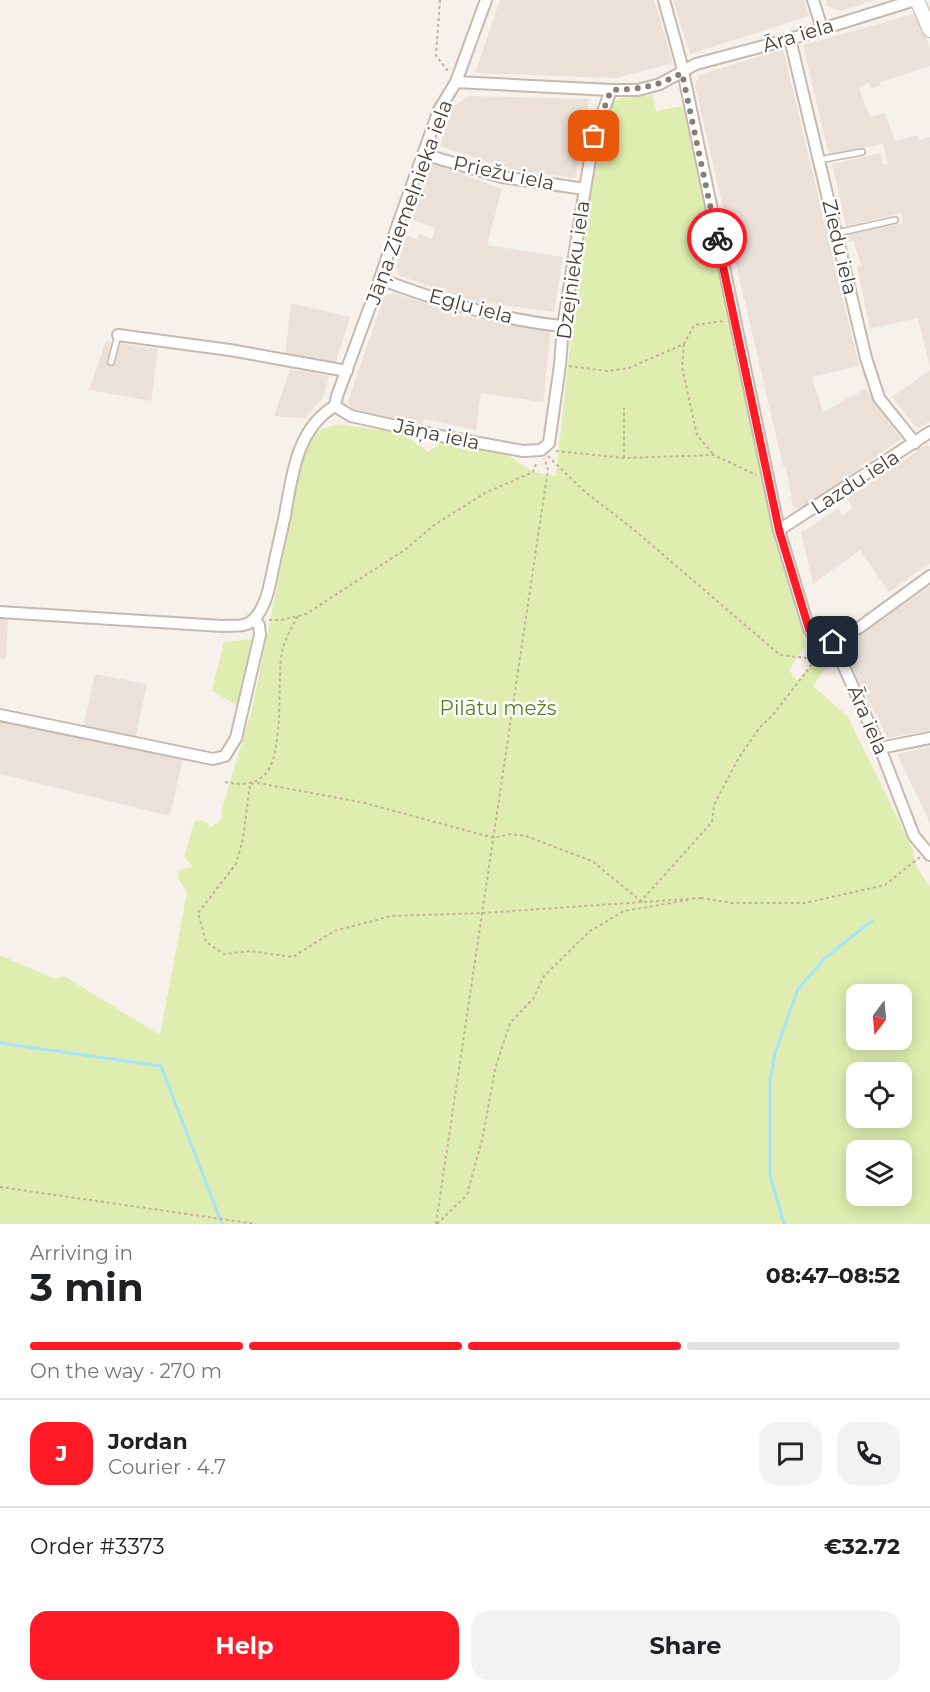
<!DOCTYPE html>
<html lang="en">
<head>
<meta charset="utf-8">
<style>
	body { margin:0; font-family:Montserrat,sans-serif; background:#f2f2f2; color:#202124; height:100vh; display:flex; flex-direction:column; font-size:22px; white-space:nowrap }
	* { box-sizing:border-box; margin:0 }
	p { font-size:20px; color:#757577 }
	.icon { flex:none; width:33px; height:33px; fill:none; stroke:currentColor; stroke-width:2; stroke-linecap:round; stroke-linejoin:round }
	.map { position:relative; height:1224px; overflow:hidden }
	.panel { display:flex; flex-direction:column; background:#fff; flex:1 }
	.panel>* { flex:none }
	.needle { width:39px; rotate:196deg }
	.buttons { position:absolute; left:846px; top:984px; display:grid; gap:12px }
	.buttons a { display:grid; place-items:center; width:66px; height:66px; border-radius:12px; background:#fff; box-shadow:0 3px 15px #0003; font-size:30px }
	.pin { position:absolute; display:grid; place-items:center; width:51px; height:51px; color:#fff; margin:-26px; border-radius:12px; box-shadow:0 3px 9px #0006 }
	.courier { position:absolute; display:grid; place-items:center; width:60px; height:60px; margin:-30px; border:4px solid #ff1a26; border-radius:50%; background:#fff; color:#222; box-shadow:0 2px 8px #0007 }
	.overview em { font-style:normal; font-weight:700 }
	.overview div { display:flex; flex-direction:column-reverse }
	.overview { display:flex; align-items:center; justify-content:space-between; height:102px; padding:0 30px }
	h1 { font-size:39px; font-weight:700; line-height:45px }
	.bar { display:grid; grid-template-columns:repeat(4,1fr); gap:9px 6px; align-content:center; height:72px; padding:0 30px }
	.bar i { height:8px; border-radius:4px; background:#e0e0e0 }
	.bar .on { background:#ff1a26 }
	.bar p { grid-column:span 4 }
	.line { display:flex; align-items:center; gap:15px; padding:0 30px; border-top:2px solid #e0e0e0 }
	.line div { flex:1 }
	.round { display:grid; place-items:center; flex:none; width:63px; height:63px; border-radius:18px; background:#f2f2f2 }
	.cta { display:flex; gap:12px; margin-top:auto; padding:12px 30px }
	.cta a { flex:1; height:69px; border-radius:18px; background:#ff1a26; color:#fff; font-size:24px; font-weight:700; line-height:69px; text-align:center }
	.cta a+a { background:#f2f2f2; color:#202124 }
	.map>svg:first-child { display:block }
	.residential { fill:#ebe1d8 }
	.green { fill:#dfeeb0; fill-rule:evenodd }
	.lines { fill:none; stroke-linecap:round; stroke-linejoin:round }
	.stream { stroke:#a3e6f8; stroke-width:3 }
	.service-casing { stroke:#c7b9af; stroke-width:8 }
	.minor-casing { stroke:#c7b9af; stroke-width:14 }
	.tertiary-casing { stroke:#c7b9af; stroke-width:16 }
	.path { stroke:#c7af9c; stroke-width:2; stroke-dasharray:3 3; stroke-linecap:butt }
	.service { stroke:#fff; stroke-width:5 }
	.minor { stroke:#fff; stroke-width:10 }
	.tertiary { stroke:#fff; stroke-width:14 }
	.done { stroke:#887e76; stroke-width:6; stroke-dasharray:0 10.8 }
	.route { stroke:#ff1a26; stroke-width:8 }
	.labels { text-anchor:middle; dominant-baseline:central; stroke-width:5; stroke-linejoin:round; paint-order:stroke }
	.street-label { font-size:20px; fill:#4c4037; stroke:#fff }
	.park-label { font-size:20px; fill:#587f22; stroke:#fff }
</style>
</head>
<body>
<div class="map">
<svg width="930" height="1224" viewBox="0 0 930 1224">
	<rect width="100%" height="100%" fill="#f7f1eb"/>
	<path class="residential" d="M500,0h154l19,63 -57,15 -141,-5z
		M673,0h131l5,16 -119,38z
		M826,0h51l-37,11 -13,-5z
		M917,13l13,35v18l-50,16v4l-8,3 -3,-6 -10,5 11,29 15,-4 10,28 22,-6 2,5 11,-3v231l-12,-50 -48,11 -13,-63 4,-1 -8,-25 -5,2 -1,-7 56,-12 -2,-10 -55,13 -14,-62 49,-11 2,12 5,-1 -5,-20 -54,11 -26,-110z
		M783,49l76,317 -47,11 11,35 42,-23 36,50 -100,70 -8,-2 -7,-40 -3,-1 -88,-380 4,-11z
		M468,96l121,3 -14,79 -67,-9 -68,-23 14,-40z
		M433,163l69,26 -15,56 76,12 -9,55 -82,-11 -74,-26 -2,-9 11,-31 10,5 2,-6 13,5 3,-11 -23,-8z
		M394,293l73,24 84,13 -8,72 -62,-9 -5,37 -52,-11 -1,6 -71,-16 -4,-8 36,-104z
		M291,303l59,14 -15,48 -50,-9z
		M106,341l52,8 -7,52 -62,-11z
		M290,369l39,7 -6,22 -18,20 -31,-2z
		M930,370v51l-10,7 -5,-2 -23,-29z
		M927,444l3,3v116l-41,29 -29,-42 -47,34 -12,-51 37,-25 4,7 11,-7 -6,-9z
		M930,586v144l-42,8 -46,-90z
		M0,618h8l-2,41 -6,-1z
		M95,674l52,10 -12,55 -52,-12z
		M0,718l183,40 -13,58 -170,-42z
		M930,747v76l-33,-69z"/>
	<path class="green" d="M653,95l3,16 27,-5 92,423 31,116 -17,25 8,11 23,-26 18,9 -15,7 -10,15 35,31 65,133 4,18 13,18v338h-930v-269l55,24 9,-3 96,59 27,-143 -9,-14 1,-8 14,-3 -9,-10 10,-34 3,-3 12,3 1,5 13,-10 -2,-6 32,-106 40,-200 5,-36 12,-37 28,-9 39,6 19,-2 32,24 17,-12 51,7 37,25 23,4 30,-277 11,-32 1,-34 11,-29 12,-6zM856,994h46v46h-46zM856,1072h46v46h-46zM856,1150h46v46h-46z
		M254,639l-16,67 -26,-15 12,-49z"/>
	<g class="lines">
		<path class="stream" d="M0,1043l161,23 61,158
			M784,1224l-14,-49v-94l5,-28 23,-64 28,-32 46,-36"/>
		<defs>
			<path id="service" d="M819,160l43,-8
				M837,233l58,-13
				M111,362l7,-27"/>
			<path id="minor" d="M664,0l17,62 98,468 30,99 9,13h15l47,106 34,88 16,19
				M813,0l9,28
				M790,39l76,319 13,40 36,45
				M456,82l155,8h27l22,-6 36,-20 94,-25 125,-39
				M423,154l79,23 83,12
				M380,279c58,22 121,41 183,47
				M118,335l112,15 117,21
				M335,406l16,10 90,20 82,15 18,-1 8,-7 11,-78 3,-39 22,-137 9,-53 17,-46
				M335,406l2,-10 43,-117 17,-52 42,-117 17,-28 30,-82
				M779,530l151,-98
				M0,612l222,14c11,-1 23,2 31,-6 12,-11 16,-31 19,-46 4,-20 9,-40 13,-59 7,-40 12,-87 50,-109
				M833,642l27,-15 70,-51
				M0,715l213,44 12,-3 11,-18 24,-103 -1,-10 -5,-5
				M880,748l50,-10"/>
			<path id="tertiary" d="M917,0l13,30"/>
		</defs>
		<use href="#service" class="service-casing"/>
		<use href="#minor" class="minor-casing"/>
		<use href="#tertiary" class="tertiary-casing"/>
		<path class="path" d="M440,0l-4,56 12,15
			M684,344l-2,23 15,68 17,20
			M569,366l38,5 22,-3 55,-24 10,-19 30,-4
			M556,451l68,7 90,-3 42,20
			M548,456l36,35 48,37 148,127 26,3 6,-8
			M624,458v-50
			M269,620h12l25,-6 100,-65 28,-24 51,-32 48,-21 4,-11
			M225,782c15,3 31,4 42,-10 16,-20 11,-87 14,-114 2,-16 9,-28 17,-42
			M701,898l-218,15 -92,3 -57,15 -41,26 -43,-6 -26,3 -18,-12 -8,-29 38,-49 7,-25 7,-55 8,-1 107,20 129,35 16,-4 16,2 66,25 49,40 71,-79 2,-17 24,-46 22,-32 13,-12 42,-55 1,-10
			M701,898l31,5h73l80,-18 35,-28
			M0,1187l256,37
			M436,1224l112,-755 -4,-11
			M437,1224l30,-29 16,-59 12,-67 15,-46 23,-24 11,-23 46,-45 34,-20 65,-11"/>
		<use href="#service" class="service"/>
		<use href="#minor" class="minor"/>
		<use href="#tertiary" class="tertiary"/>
	</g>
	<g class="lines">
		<path class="done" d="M594,136l17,-46c31,-1 44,-3 71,-17l35,165"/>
		<path class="route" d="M717,238l62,292 30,99 9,13h15"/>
	</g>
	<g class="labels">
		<g class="street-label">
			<text transform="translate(798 35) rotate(-17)">Āra iela</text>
			<text transform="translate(504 173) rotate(12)">Priežu iela</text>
			<text transform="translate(409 202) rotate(-70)">Jāņa Ziemeļnieka iela</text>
			<text transform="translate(840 247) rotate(77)">Ziedu iela</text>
			<text transform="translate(573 270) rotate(-82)">Dzejnieku iela</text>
			<text transform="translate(471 306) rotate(15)">Egļu iela</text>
			<text transform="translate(437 434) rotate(12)">Jāņa iela</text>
			<text transform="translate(855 482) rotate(-33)">Lazdu iela</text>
			<text transform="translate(868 720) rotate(67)">Āra iela</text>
		</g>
		<g class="park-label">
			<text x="498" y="708">Pilātu mežs</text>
		</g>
	</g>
</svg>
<div class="buttons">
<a><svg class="needle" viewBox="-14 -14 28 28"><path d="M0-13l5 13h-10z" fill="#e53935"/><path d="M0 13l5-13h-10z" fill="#757577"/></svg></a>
<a><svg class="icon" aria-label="locate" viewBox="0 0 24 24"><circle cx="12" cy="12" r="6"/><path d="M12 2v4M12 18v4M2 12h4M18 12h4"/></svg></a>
<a><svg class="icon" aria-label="layers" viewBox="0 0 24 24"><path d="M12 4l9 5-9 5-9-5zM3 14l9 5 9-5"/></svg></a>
</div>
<div class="pin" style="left:594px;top:136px;background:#ea580c"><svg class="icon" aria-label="bag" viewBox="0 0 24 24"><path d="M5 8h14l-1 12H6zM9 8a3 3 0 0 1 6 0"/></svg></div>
<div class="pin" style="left:833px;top:642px;background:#1f2937"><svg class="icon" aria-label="home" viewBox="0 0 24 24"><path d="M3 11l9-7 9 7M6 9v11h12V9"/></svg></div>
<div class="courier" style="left:717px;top:238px"><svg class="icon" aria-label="bike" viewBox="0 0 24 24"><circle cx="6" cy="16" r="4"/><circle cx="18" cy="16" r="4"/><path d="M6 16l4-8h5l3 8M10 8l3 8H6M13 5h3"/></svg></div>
</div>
<section class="panel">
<div class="overview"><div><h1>3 min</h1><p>Arriving in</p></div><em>08:47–08:52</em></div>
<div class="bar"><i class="on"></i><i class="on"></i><i class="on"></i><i></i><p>On the way · 270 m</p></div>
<div class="line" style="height:108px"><b class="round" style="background:#ff1a26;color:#fff">J</b><div><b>Jordan</b><p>Courier · 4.7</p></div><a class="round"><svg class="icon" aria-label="chat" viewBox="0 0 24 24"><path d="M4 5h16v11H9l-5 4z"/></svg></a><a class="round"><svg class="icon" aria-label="phone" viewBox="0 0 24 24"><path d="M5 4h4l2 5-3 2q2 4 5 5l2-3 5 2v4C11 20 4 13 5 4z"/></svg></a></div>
<div class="line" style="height:78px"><div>Order #3373</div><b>€32.72</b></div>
<div class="cta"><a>Help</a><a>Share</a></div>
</section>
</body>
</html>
